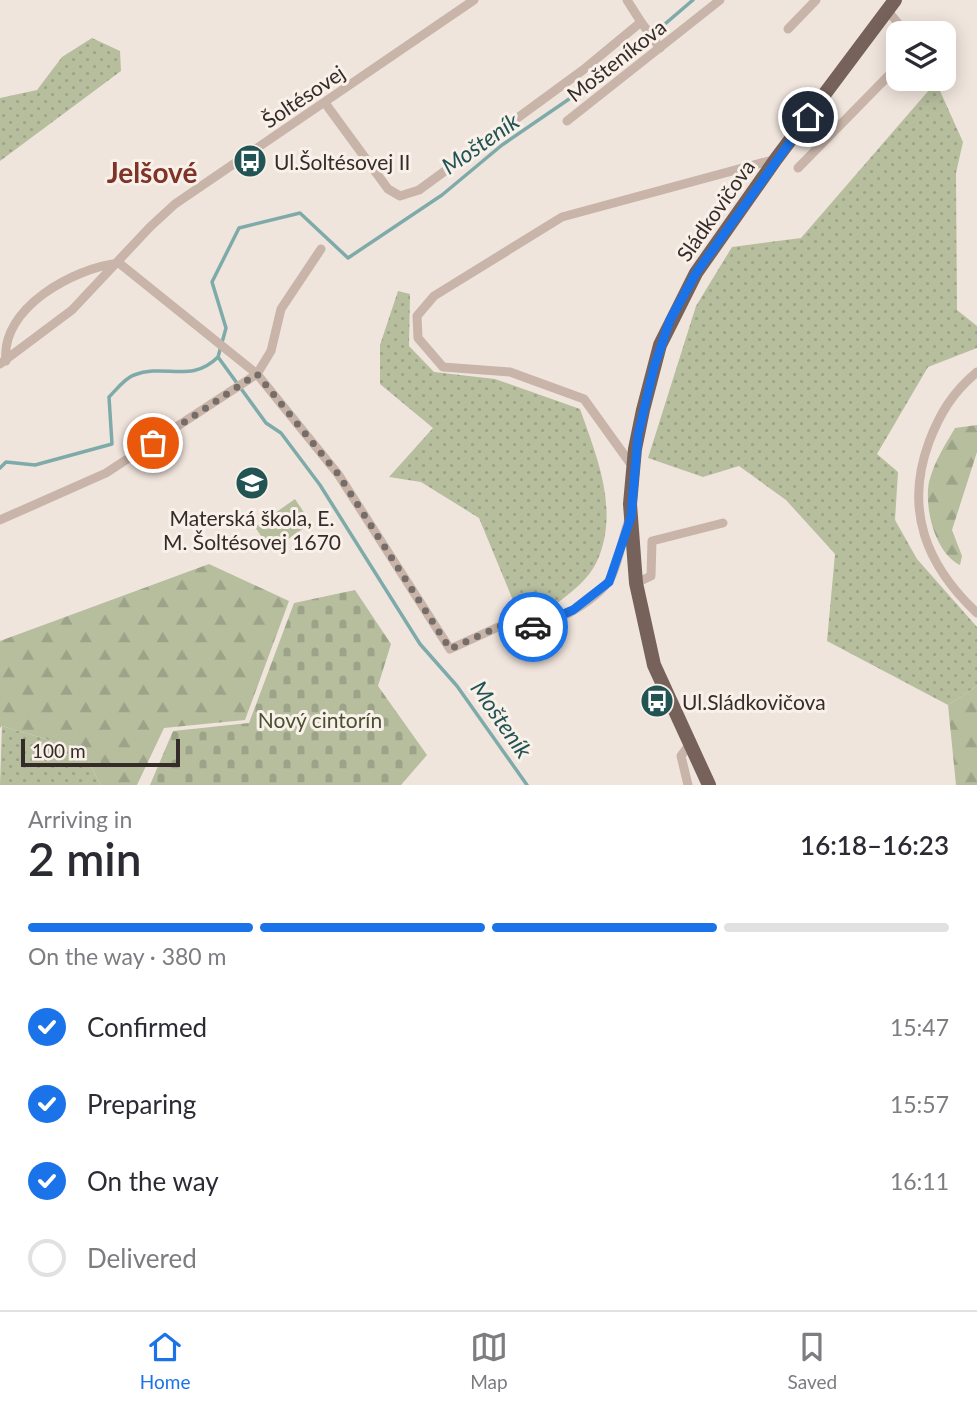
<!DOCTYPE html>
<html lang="en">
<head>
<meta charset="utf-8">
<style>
	body { margin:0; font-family:Lato,sans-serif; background:#f7f7f7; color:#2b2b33; height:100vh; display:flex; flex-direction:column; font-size:26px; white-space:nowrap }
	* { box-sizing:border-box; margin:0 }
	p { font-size:23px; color:#7c7c81 }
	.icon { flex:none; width:38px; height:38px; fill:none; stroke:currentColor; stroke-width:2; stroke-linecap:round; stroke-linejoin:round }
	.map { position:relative; height:785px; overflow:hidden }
	.sheet { display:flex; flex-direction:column; background:#fff; flex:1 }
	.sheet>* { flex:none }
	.tools { position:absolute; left:886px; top:21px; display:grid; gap:14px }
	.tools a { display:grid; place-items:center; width:70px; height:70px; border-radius:14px; background:#fff; box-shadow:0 4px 18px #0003; font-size:35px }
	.scale { position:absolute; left:21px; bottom:18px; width:159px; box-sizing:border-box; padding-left:7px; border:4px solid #352c29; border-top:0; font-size:19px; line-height:24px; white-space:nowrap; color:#352c29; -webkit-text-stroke:5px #f8f0e9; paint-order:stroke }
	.pin { position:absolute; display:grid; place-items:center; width:60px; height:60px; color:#fff; margin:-30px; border:4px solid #fff; border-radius:50%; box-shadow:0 2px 7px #0007 }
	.courier { position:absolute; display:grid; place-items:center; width:70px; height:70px; margin:-35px; border:5px solid #1a73e8; border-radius:50%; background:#fff; color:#222; box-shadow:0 2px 9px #0007 }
	.head em { font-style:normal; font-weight:600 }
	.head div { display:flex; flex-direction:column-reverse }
	.head { display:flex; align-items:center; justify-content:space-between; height:119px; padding:0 28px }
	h1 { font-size:46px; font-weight:600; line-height:52px }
	.bar { display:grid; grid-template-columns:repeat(4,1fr); gap:10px 7px; align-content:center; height:84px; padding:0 28px }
	.bar i { height:9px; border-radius:5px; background:#e1e1e2 }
	.bar .on { background:#1a73e8 }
	.bar p { grid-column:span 4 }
	ol { padding:0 28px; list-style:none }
	li { display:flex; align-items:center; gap:21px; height:77px }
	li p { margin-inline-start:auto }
	li .icon { padding:7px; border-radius:50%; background:#1a73e8; color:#fff; stroke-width:4 }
	li:last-child { color:#7c7c81 }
	li i { width:38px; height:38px; border:4px solid #e1e1e2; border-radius:50% }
	.menu { display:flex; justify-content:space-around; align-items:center; height:98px; border-top:2px solid #e1e1e2; background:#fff; font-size:19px; color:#7c7c81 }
	.menu a { display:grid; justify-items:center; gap:4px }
	.menu .on { color:#1a73e8 }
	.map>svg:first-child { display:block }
	.grass { fill:url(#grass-dots) }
	.forest { fill:url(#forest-firs) }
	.cemetery { fill:url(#cemetery-stones) }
	.garden { fill:#b6be9e }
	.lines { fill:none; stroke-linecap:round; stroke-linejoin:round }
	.stream { stroke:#7eaba9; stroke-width:3.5 }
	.minor { stroke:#c8b4a9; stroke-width:9 }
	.primary { stroke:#76625b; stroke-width:14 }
	.done { stroke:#766d68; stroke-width:7; stroke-dasharray:0 12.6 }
	.route { stroke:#1a73e8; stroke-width:9 }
	.labels { text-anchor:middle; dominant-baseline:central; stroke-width:6; stroke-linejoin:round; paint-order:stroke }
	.street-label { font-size:21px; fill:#352c29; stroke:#f8f0e9 }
	.poi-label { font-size:21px; fill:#352c29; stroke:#f8f0e9; text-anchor:start }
	.park-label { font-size:21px; fill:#48522e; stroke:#f8f0e9 }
	.water-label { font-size:23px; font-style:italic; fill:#215453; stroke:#f8f0e9 }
	.district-label { font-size:28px; font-weight:bold; fill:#7f3427; stroke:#f8f0e9 }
</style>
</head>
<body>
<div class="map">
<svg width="977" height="785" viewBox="0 0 977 785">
	<defs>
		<pattern id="grass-dots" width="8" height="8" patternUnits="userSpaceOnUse" patternTransform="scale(1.75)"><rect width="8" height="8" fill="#b6be9e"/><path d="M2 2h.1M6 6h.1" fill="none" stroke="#9da388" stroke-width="1.8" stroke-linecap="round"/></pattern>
		<pattern id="forest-firs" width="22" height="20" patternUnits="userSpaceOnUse" patternTransform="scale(1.75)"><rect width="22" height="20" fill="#b6be9e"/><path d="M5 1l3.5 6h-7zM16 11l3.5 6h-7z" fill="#9da388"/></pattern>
		<pattern id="cemetery-stones" width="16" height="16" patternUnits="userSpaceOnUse" patternTransform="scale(1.75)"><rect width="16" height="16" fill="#b6be9e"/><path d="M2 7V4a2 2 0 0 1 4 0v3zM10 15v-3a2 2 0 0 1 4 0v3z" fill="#9da388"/></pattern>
	</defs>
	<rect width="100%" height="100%" fill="#f0e5dd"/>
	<path class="grass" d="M92,38l28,13 1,20 -121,90v-63l37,-8 25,-33z
		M936,82l27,60 -7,31 1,137 20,16v22l-49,19 -51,87 21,18 -3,48 22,39 60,68v59l-29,19 -121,-64 8,-87 -49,-54 -47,-34 -36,11 -55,-19 48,-152 36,-59 69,-9z
		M398,291l12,3 -1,52 25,26 61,7 85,30c17,48 39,100 18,150 -10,25 -41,44 -62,59l-19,-8 -38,-92 -58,-36 -32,-5 44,-49 -53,-44v-39z
		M2,726l80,24 19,35h-101z"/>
	<path class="forest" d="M977,425v27l-25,78 10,26 -2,9c-25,-12 -36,-57 -31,-83 5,-20 16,-37 26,-54z
		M209,564l80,37 -44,119 -81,8 -27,57h-36l-19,-35 -80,-24 -2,2v-87z
		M977,686v99h-21l-8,-80z"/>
	<path class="cemetery" d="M355,590l36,54 -13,42 49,69 -26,30h-251l23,-54 76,-8 45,-120z"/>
	<path class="garden" d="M295,499l16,24 -40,28 -16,-24z"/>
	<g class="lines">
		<path class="stream" d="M0,468l6,-6 29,3 77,-21 -3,-47c7,-7 16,-19 25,-22 31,-12 57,9 84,-18
			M527,785l-70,-99 -37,-42 -100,-159 -39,-52 -15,-10 -48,-66 8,-29 -14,-46 27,-54 61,-15 48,45 94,-63 60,-50 108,-74 83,-71"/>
		<path class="minor" d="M888,11l18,22
			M641,22l19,26
			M788,29l28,-29
			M325,103l63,86 12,7 19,-6 164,-120 58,-48 -14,-22
			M567,121l153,-121
			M798,168l100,-102
			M6,361c-6,-53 68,-93 113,-98l138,111 81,100 112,175 57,-26c26,16 84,-18 101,-41 9,-11 15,-47 21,-62
			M0,364l72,-54 78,-83 25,-23 299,-204
			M977,372c-24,20 -37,41 -48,70 -25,68 -3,123 48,171
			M633,467l-49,-68 -74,-27 -67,-5 -25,-29 -1,-22 17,-20 128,-79 214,-58
			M0,520l106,-47 151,-99 14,-23 10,-42 40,-60
			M636,583l15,-7 1,-35 71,-18
			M688,785l-7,-29 8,-11"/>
		<path class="primary" d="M709,785l-55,-120 -18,-82 -6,-79 5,-55 8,-39 17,-65 36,-72 80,-114 119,-159"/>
	</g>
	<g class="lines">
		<path class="done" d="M153,443l104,-69 81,100 112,175 57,-26 9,6 17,-2"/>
		<path class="route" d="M533,627l40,-17 36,-28 22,-65 7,-82 16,-68 16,-47 26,-47 112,-156"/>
	</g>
	<defs>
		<symbol id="bus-disc" viewBox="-11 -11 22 22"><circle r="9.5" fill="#215453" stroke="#f8f0e9"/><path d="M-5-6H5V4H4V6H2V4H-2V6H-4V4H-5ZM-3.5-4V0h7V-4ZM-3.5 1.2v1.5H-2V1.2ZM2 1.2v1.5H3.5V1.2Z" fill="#fff"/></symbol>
		<symbol id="school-disc" viewBox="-11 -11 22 22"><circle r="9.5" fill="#215453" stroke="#f8f0e9"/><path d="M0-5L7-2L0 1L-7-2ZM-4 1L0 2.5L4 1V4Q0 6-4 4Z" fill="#fff"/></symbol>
	</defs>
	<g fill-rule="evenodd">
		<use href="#bus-disc" x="231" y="142" width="38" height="38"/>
		<use href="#school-disc" x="233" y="464" width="38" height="38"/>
		<use href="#bus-disc" x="638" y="682" width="38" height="38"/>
	</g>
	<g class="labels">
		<g class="street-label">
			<text transform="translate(616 60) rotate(-38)">Mošteníkova</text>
			<text transform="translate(303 96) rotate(-34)">Šoltésovej</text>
			<text transform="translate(715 210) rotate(-55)">Sládkovičova</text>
		</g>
		<g class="poi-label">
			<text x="274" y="161">Ul.Šoltésovej II</text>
			<text x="252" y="517" text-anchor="middle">Materská škola, E.<tspan x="252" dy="24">M. Šoltésovej 1670</tspan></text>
			<text x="682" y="701">Ul.Sládkovičova</text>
		</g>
		<g class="park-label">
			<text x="320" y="719">Nový cintorín</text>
		</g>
		<g class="water-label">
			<text transform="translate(480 143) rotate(-35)">Mošteník</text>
			<text transform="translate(502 719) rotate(55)">Mošteník</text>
		</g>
		<g class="district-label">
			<text x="152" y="172">Jelšové</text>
		</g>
	</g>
</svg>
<div class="tools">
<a><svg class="icon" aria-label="layers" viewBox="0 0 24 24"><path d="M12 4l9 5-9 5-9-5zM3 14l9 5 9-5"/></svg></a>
</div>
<div class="scale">100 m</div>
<div class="pin" style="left:153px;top:443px;background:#ea580c"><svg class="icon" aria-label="bag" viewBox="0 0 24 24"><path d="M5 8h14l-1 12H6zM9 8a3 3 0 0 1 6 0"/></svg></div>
<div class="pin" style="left:808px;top:117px;background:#1f2937"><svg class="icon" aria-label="home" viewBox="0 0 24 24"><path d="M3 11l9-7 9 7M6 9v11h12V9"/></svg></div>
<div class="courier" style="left:533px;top:627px"><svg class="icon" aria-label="car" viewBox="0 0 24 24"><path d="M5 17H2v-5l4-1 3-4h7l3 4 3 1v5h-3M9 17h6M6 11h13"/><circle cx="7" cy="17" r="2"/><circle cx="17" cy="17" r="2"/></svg></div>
</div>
<section class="sheet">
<div class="head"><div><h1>2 min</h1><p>Arriving in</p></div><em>16:18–16:23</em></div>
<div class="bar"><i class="on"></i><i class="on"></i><i class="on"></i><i></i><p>On the way · 380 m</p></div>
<ol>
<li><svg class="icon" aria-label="check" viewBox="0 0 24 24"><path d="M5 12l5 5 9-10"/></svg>Confirmed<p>15:47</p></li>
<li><svg class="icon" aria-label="check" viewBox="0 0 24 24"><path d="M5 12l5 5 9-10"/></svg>Preparing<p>15:57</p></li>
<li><svg class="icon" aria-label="check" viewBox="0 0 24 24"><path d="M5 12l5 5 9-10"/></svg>On the way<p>16:11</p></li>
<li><i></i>Delivered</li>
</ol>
</section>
<nav class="menu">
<a class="on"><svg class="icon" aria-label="home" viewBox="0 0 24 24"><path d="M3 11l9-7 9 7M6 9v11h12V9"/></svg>Home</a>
<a><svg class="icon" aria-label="map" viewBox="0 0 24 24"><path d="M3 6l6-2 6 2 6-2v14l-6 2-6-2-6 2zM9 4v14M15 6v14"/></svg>Map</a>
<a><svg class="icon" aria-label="saved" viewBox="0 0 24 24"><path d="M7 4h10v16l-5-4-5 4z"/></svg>Saved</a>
</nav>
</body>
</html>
